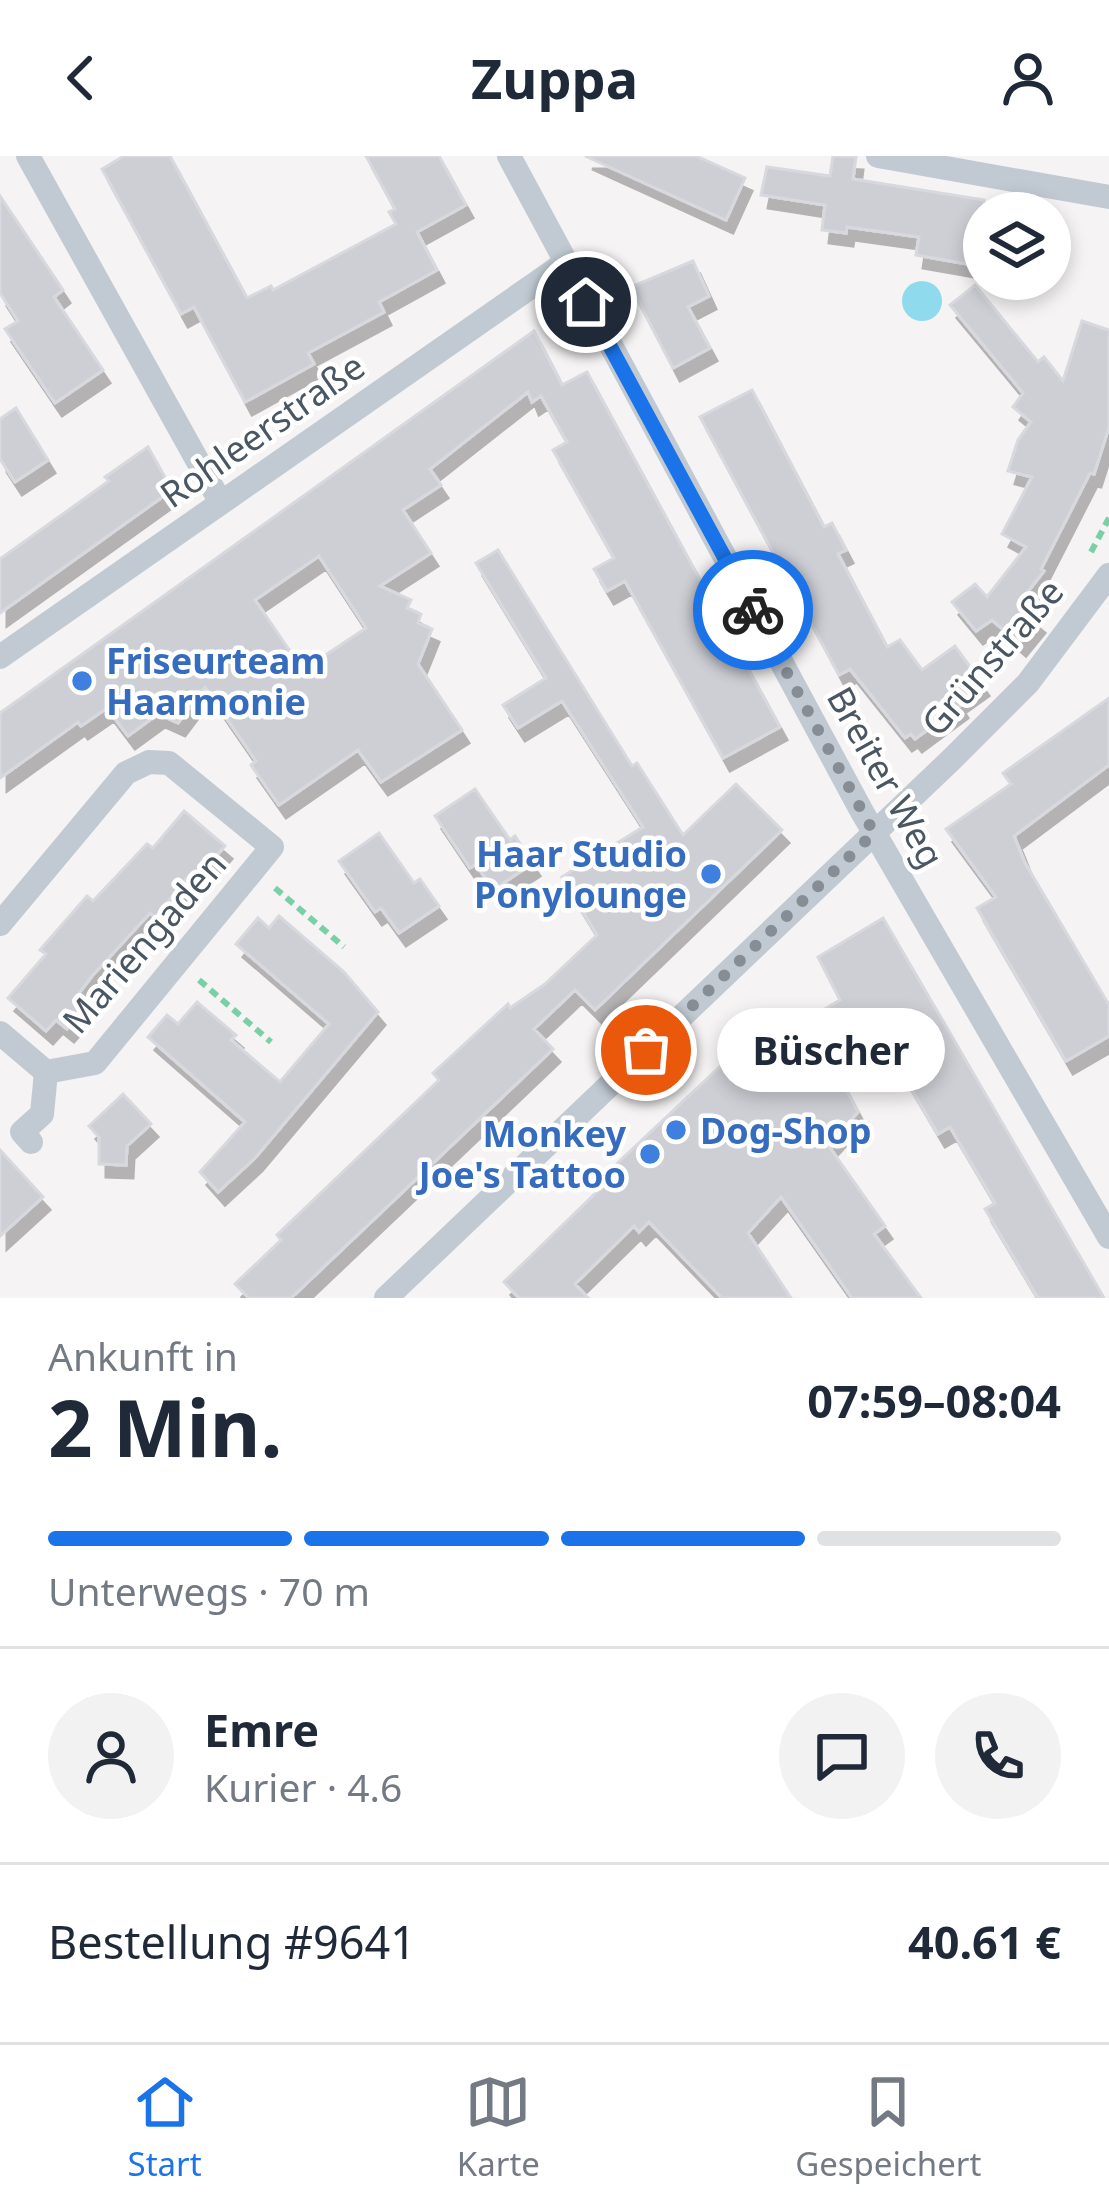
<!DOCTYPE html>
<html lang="de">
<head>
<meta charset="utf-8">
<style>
	body { margin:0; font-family:"Noto Sans",sans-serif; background:#f2f2f3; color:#1f2937; height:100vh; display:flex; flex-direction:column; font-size:45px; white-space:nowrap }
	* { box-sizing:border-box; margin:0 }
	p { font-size:39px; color:#747a83 }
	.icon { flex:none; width:66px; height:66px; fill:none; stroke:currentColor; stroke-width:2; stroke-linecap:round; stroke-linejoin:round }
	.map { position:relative; height:1142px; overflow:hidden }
	.details { display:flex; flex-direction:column; background:#fff; flex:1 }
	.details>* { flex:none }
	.buttons { position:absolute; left:963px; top:36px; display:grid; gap:24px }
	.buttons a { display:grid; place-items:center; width:108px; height:108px; border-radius:50%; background:#fff; box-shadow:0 6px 18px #0003; font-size:60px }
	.pin { position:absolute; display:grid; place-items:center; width:102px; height:102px; color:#fff; margin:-51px; border:6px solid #fff; border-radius:50%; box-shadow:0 3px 12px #0007 }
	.courier { position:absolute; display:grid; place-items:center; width:120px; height:120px; margin:-60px; border:9px solid #1a73e8; border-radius:50%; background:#fff; color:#222; box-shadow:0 3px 15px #0007 }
	.bubble { position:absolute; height:84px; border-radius:42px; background:#fff; box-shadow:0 6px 18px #0003; font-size:39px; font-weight:700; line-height:84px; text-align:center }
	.headline em { font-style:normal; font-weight:700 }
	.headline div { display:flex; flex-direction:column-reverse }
	.headline { display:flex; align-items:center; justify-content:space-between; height:204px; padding:0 48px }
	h1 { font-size:78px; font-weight:700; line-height:90px }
	.bar { display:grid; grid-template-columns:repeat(4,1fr); gap:18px 12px; align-content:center; height:144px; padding:0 48px }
	.bar i { height:15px; border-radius:9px; background:#e0e1e3 }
	.bar .active { background:#1a73e8 }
	.bar p { grid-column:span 4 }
	.line { display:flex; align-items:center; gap:30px; padding:0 48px; border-top:3px solid #e0e1e3 }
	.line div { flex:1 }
	.round { display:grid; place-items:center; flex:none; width:126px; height:126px; border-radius:63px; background:#f2f2f3 }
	header { display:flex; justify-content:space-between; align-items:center; height:156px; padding:0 48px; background:#fff; font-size:54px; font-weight:700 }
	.dock { display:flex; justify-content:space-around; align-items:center; height:168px; border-top:3px solid #e0e1e3; background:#fff; font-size:33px; color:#747a83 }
	.dock a { display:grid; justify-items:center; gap:6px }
	.dock .active { color:#1a73e8 }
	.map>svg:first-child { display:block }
	.water { fill:#90daee }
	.building { fill:#cdcfd5; stroke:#d7d9de; stroke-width:3; fill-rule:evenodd; filter:url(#shadow) }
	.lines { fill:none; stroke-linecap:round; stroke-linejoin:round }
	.path { stroke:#7ad0a6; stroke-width:6; stroke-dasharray:9 6; stroke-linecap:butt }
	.minor { stroke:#c1cad2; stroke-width:24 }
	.done { stroke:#868d94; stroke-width:12; stroke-dasharray:0 21.6 }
	.route { stroke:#1a73e8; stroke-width:15 }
	.shop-dot { fill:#3f7fe0; stroke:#fff; stroke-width:4.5 }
	.labels { text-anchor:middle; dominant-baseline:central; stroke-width:9; stroke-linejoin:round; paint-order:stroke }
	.street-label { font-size:36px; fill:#4a5661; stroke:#fff }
	.shop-label { font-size:36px; font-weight:bold; fill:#366cbe; stroke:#fff; text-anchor:start }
</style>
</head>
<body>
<header><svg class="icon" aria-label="back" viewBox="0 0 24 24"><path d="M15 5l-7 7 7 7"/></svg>Zuppa<svg class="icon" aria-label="person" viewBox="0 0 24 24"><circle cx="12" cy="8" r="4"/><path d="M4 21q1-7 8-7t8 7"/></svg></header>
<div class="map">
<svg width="1109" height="1142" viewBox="0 0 1109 1142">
	<defs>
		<filter id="shadow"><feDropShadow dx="7" dy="13" stdDeviation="0" flood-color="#0004"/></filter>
	</defs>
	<rect width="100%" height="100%" fill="#f5f3f3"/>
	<path class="water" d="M902 145a20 20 0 1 1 40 0a20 20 0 1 1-40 0Z"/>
	<path class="building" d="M124,0h46l77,142 24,-12 2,4 123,-66 -7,-12 6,-3 -29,-53h73l27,49 -49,27 20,38 -58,32 5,10 -76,41 6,11 -69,38 -51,-95 -13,7 -79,-145z
		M585,0h111l49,22 -19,42z
		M833,0l23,1 -3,22 131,21v67l-68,-12 3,-18 -72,-10 -1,6 -24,-3 3,-25 -64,-10 6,-28 63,9z
		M0,40l63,94 -9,7 49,73 -48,33 -50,-74 13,-8 -18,-28z
		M693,105l16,35 -21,11 22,41 -37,20 -42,-81z
		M975,129l63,77 6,-5 19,24 19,-60 27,9v97l-15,47 -4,-1 -49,96 3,2 -26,33 20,16 -19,23 -27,-23 -16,11 -24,-29 23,-18 12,13 39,-50 -24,-13 30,-57 -24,-6 10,-31 13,-18 -18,-15 10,-14 -73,-88z
		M534,175l28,54 25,-13 193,355 -57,31 -98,-177 -18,10 -13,-22 20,-11 -61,-108 14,-8 -26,-46 -9,6 -4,-10 -98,77 11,16 -38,25 28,43 -51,33 31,14 -4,8 14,6 -3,9 14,6 -14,35 44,66 -81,52 -23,-32 -79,55 -28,-40 5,-4 -51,-74 -27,36 -20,-9 -30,22 -21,-28 -26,18 -3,-4 -78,56v-65zM319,400l47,72 -63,42 -48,-70z
		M752,234l72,137 8,-4 14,27 -8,4 49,93 13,-7 22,30 33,-24 27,37 -24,17 3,5 -46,34 -4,-5 -6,4 -55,-69 -11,6 -139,-258z
		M16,252l32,52 -33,22 -15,-23v-40z
		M148,291l24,43 -172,123v-54l109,-78 -4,-4z
		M498,394l134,216 5,-3 46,72 53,-51 46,46 -187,180 -20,-20 -41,39 19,20 -262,249h-42l-14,-14 46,-44 -4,-5 162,-155 -6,-7 75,-69 2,4 35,-24 52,-49 -35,-58 81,-50 -81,-126 -44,27 -15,-23 43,-27 -70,-115z
		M1109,542v67l-95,71 11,27 84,142v31l-43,25 -89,-153 19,-11 -50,-68 65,-45 -8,-11z
		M475,633l35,51 5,-4 18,27 -40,27 -17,-26 -6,4 -35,-52z
		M184,655l41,35 -34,38 -5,-5 -31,38 -5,-4 -58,63 -16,21 11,9 -20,23 -11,-9 -10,11 -38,-33 38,-44 -6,-4 47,-54 6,5 54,-57 6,4z
		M379,677l35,50 6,-4 19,27 -40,27 -18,-25 -6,4 -36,-51z
		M279,760l65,56 34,40 -123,146 -37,34 -18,-20 45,-50 -97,-85 19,-22 11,9 19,-22 39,33 -5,5 49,42 49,-58 -93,-80 22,-26 11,10z
		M883,762l221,380h-66l-53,-89 10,-6 -45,-76 -12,7 -53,-90 -48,28 21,40 -30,33 57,81 -11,8 47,64h-69l-71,-101 -33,36 43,65h-69l-73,-76 -10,10 -5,-6 -59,58 13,14h-69l-15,-16 105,-102 -4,-5 160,-151 12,13 63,-37 -22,-43z
		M123,938l28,30 -24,22 -1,19 -27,-1v-27l-10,-11z
		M0,994l43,47 -43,39z"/>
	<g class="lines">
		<path class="path" d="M1091,396l18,-34
			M275,732l69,59
			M199,824l72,62"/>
		<path class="minor" d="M28,0l193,347
			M509,0l352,654 248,427
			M878,0l231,41
			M0,501l565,-394
			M0,768l126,-151 23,-11 20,1 103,84 -177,216 -49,9 -46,-39
			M31,986l-9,-10 20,-18 4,-42
			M386,1142l566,-539 76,-76 81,-108"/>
	</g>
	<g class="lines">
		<path class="done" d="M646,894l228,-217 -121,-223"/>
		<path class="route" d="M586,146l167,308"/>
	</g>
	<g class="shop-dot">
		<circle cx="82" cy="525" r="12"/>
		<circle cx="711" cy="718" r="12"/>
		<circle cx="676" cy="974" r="12"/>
		<circle cx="650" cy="998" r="12"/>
	</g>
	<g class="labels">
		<g class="street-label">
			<text transform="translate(262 274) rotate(-35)">Rohleerstraße</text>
			<text transform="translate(992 501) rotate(-49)">Grünstraße</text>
			<text transform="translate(886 621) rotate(61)">Breiter Weg</text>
			<text transform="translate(144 786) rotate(-49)">Mariengaden</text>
		</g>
		<g class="shop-label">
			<text x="106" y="504">Friseurteam<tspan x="106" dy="41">Haarmonie</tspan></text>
			<text x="687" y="697" text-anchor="end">Haar Studio<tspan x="687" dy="41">Ponylounge</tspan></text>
			<text x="700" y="974">Dog-Shop</text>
			<text x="626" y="977" text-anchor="end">Monkey<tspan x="626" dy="41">Joe's Tattoo</tspan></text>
		</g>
	</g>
</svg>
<div class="buttons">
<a><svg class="icon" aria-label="layers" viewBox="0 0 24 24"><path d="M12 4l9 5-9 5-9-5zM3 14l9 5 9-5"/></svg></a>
</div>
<div class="pin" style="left:646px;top:894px;background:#ea580c"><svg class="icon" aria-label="bag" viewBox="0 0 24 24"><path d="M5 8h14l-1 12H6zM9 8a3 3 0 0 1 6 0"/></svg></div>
<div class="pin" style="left:586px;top:146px;background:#1f2937"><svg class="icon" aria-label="home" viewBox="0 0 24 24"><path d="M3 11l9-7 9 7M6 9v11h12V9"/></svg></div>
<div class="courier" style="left:753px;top:454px"><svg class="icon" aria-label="bike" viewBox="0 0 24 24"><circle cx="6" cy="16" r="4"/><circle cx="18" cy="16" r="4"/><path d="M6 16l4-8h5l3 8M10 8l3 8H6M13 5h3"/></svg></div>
<div class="bubble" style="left:717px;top:852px;width:228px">Büscher</div>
</div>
<section class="details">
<div class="headline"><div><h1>2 Min.</h1><p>Ankunft in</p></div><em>07:59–08:04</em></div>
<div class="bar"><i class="active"></i><i class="active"></i><i class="active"></i><i></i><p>Unterwegs · 70 m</p></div>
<div class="line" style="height:216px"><a class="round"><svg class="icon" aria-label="person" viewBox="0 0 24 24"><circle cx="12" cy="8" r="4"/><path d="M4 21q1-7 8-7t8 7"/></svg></a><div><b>Emre</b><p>Kurier · 4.6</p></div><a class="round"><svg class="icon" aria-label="chat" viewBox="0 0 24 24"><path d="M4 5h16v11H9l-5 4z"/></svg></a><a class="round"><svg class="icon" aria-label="phone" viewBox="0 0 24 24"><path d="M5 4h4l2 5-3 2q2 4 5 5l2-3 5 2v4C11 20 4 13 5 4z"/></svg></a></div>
<div class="line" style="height:156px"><div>Bestellung #9641</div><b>40.61 €</b></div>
</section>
<nav class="dock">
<a class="active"><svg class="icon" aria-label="home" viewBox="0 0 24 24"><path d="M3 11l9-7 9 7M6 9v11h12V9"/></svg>Start</a>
<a><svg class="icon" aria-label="map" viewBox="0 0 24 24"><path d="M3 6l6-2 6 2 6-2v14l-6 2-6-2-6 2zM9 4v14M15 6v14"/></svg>Karte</a>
<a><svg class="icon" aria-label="saved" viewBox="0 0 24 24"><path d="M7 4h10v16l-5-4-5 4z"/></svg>Gespeichert</a>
</nav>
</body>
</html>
